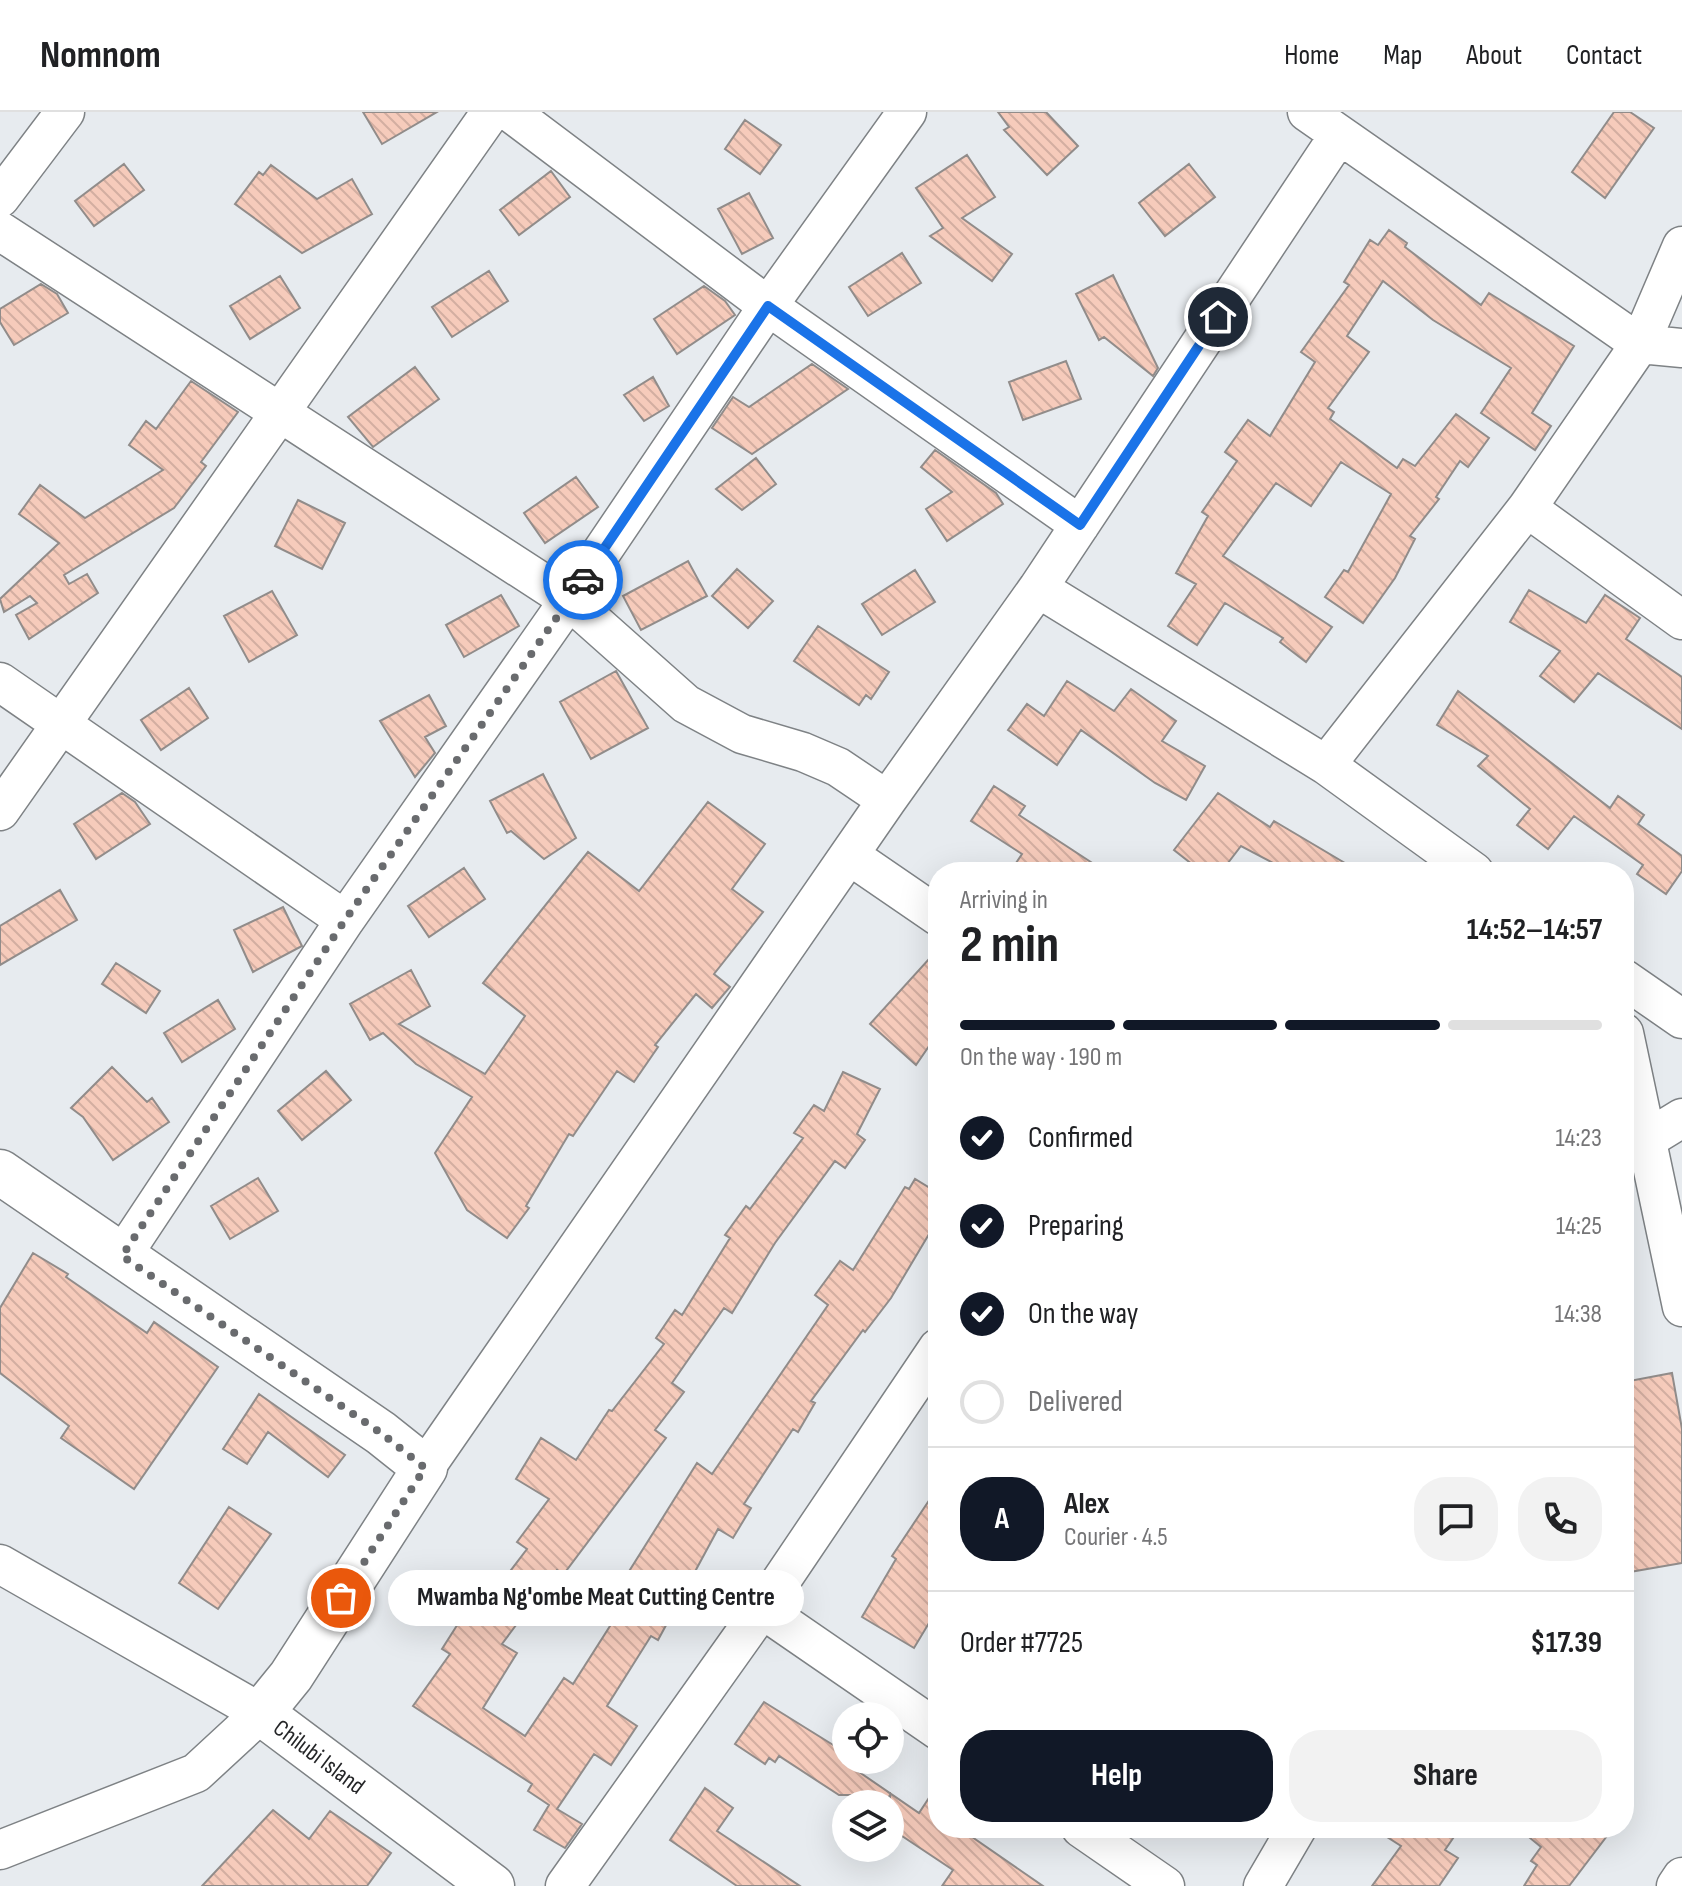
<!DOCTYPE html>
<html lang="en">
<head>
<meta charset="utf-8">
<style>
	body { margin:0; font-family:"Sofia Sans Condensed",sans-serif; background:#f2f2f2; color:#202124; height:100vh; display:flex; flex-direction:column; font-size:30px; white-space:nowrap }
	* { box-sizing:border-box; margin:0 }
	p { font-size:26px; color:#757577 }
	.icon { flex:none; width:44px; height:44px; fill:none; stroke:currentColor; stroke-width:2; stroke-linecap:round; stroke-linejoin:round }
	.map { position:relative; flex:1; overflow:hidden }
	.drawer { position:absolute; left:928px; top:750px; width:706px; height:976px; display:flex; flex-direction:column; background:#fff; border-radius:32px; box-shadow:0 8px 32px #0002 }
	.drawer>* { flex:none }
	.buttons { position:absolute; left:832px; top:1590px; display:grid; gap:16px }
	.buttons a { display:grid; place-items:center; width:72px; height:72px; border-radius:50%; background:#fff; box-shadow:0 8px 32px #0002; font-size:40px }
	.pin { position:absolute; display:grid; place-items:center; width:68px; height:68px; color:#fff; margin:-34px; border:4px solid #fff; border-radius:50%; box-shadow:0 2px 8px #0007 }
	.courier { position:absolute; display:grid; place-items:center; width:80px; height:80px; margin:-40px; border:6px solid #1a73e8; border-radius:50%; background:#fff; color:#222; box-shadow:0 2px 10px #0007 }
	.bubble { position:absolute; height:56px; border-radius:28px; background:#fff; box-shadow:0 8px 32px #0002; font-size:26px; font-weight:700; line-height:56px; text-align:center }
	.head em { font-style:normal; font-weight:700 }
	.head div { display:flex; flex-direction:column-reverse }
	.head { display:flex; align-items:center; justify-content:space-between; height:136px; padding:0 32px }
	h1 { font-size:52px; font-weight:700; line-height:60px }
	.bar { display:grid; grid-template-columns:repeat(4,1fr); gap:12px 8px; align-content:center; height:96px; padding:0 32px }
	.bar i { height:10px; border-radius:6px; background:#e0e0e0 }
	.bar .current { background:#111827 }
	.bar p { grid-column:span 4 }
	.line { display:flex; align-items:center; gap:20px; padding:0 32px; border-top:2px solid #e0e0e0 }
	.line div { flex:1 }
	.round { display:grid; place-items:center; flex:none; width:84px; height:84px; border-radius:32px; background:#f2f2f2 }
	ol { padding:0 32px; list-style:none }
	li { display:flex; align-items:center; gap:24px; height:88px }
	li p { margin-inline-start:auto }
	li .icon { padding:8px; border-radius:50%; background:#111827; color:#fff; stroke-width:4 }
	li:last-child { color:#757577 }
	li i { width:44px; height:44px; border:4px solid #e0e0e0; border-radius:50% }
	.action { display:flex; gap:16px; margin-top:auto; padding:16px 32px }
	.action a { flex:1; height:92px; border-radius:32px; background:#111827; color:#fff; font-size:32px; font-weight:700; line-height:92px; text-align:center }
	.action a+a { background:#f2f2f2; color:#202124 }
	header { display:flex; align-items:center; gap:48px; box-sizing:border-box; height:112px; padding:0 40px; background:#fff; border-bottom:2px solid #e0e0e0 }
	header strong { font-size:38px }
	nav { display:flex; gap:44px; margin-inline-start:auto; font-size:28px }
	.map>svg:first-child { display:block }
	.building { fill:url(#building-back-hatch); stroke:#918c8a; stroke-width:2 }
	.lines { fill:none; stroke-linecap:round; stroke-linejoin:round }
	.minor-casing { stroke:#7e8285; stroke-width:41 }
	.tertiary-casing { stroke:#7e8285; stroke-width:47 }
	.minor { stroke:#fff; stroke-width:38 }
	.tertiary { stroke:#fff; stroke-width:44 }
	.done { stroke:#696b6e; stroke-width:8; stroke-dasharray:0 14.4 }
	.route { stroke:#1a73e8; stroke-width:10 }
	.labels { text-anchor:middle; dominant-baseline:central; stroke-width:6; stroke-linejoin:round; paint-order:stroke }
	.street-label { font-size:24px; fill:#252628; stroke:#fff }
</style>
</head>
<body>
<header>
<strong>Nomnom</strong>
<nav><a>Home</a><a>Map</a><a>About</a><a>Contact</a></nav>
</header>
<div class="map">
<svg width="1682" height="1774" viewBox="0 0 1682 1774">
	<defs>
		<pattern id="building-back-hatch" width="6" height="6" patternUnits="userSpaceOnUse" patternTransform="scale(2)"><rect width="6" height="6" fill="#f6cbbb"/><path d="M-1 5l2 2M0 0l6 6M5-1l2 2" fill="none" stroke="#d3aea1"/></pattern>
	</defs>
	<rect width="100%" height="100%" fill="#e7ebef"/>
	<path class="building" d="M363,0h74l-55,32z
		M998,0h48l32,34 -31,29 -43,-45 5,-3z
		M1614,0h16l24,16 -49,70 -33,-26z
		M745,8l36,25 -21,29 -35,-25z
		M967,43l28,42 -33,21 50,36 -20,27 -62,-45 13,-8 -27,-40z
		M124,52l20,26 -50,36 -19,-25z
		M1189,52l26,33 -50,39 -26,-33z
		M271,53l46,34 35,-20 20,35 -70,39 -67,-49 24,-32 4,3z
		M551,59l19,26 -51,38 -19,-25z
		M749,81l24,45 -31,16 -24,-45z
		M1389,118l18,13 -2,4 76,58 8,-12 85,53 -42,67 19,13 -16,24 -54,-37 30,-45 -78,-48 -50,-39 -36,55 22,16 -41,56 6,4 -4,7 67,49 6,-9 12,7 41,-52 33,24 -21,29 -8,-6 -24,36 3,2 -29,37 5,3 -20,39 -32,45 -38,-26 19,-27 4,2 43,-78 -50,-32 -30,44 -35,-23 -53,73 109,71 -26,35 -26,-20 3,-4 -58,-35 -28,42 -29,-19 28,-42 -20,-11 32,-57 -6,-4 35,-51 -12,-9 23,-32 22,16 45,-74 -14,-10 48,-67 -5,-3 26,-42 8,5z
		M902,141l19,30 -53,33 -19,-29z
		M489,159l19,30 -56,36 -20,-30z
		M1113,163l45,93 -5,8 -49,-39 -5,3 -23,-46z
		M280,164l20,32 -50,31 -20,-33z
		M41,172l16,10 11,19 -54,32 -14,-23v-13z
		M704,174l21,15 10,14 -58,39 -23,-35z
		M1066,249l15,38 -58,21 -14,-38z
		M812,252l36,25 -96,65 -40,-26 21,-31 16,10z
		M415,255l24,32 -66,48 -25,-30z
		M653,265l16,29 -25,15 -20,-26z
		M191,269l47,31 -37,50 5,4 -32,42 -110,67 5,9 18,-10 11,19 -69,46 -13,-24 21,-12 -7,-7 -26,16 -4,-13 59,-56 -40,-29 21,-29 45,33 78,-48 -34,-25 17,-24 10,8z
		M935,338l61,43 7,11 -56,37 -21,-32 26,-17 -31,-25z
		M756,346l20,26 -34,26 -26,-21z
		M576,365l22,30 -53,36 -21,-30z
		M298,388l47,23 -23,46 -47,-23z
		M688,449l19,35 -66,34 -18,-34z
		M737,457l36,32 -25,27 -36,-32z
		M915,458l20,32 -53,33 -20,-31z
		M1529,478l57,33 19,-28 35,23 -14,21 56,38v52l-84,-56 -24,29 -34,-26 20,-25 -50,-29z
		M272,479l25,44 -48,27 -25,-46z
		M501,483l18,31 -55,31 -18,-32z
		M818,514l71,46 -18,27 -5,-4 -7,10 -65,-44z
		M616,559l32,57 -57,31 -31,-57z
		M1067,569l47,30 17,-22 45,32 -14,20 43,25 -19,34 -31,-17 -74,-53 -24,35 -49,-35 19,-26 17,12z
		M189,576l19,30 -47,32 -20,-30z
		M1458,579l152,117 8,-12 26,19 -6,9 44,32v15l-16,23 -29,-20 6,-9 -69,-49 -26,33 -31,-24 13,-16 -52,-43 10,-10 -51,-31z
		M429,583l17,31 -21,11 10,16 -20,24 -35,-56z
		M543,662l33,64 -32,21 -33,-28 -4,2 -17,-32z
		M994,674l31,20 -6,9 87,57h-96l12,-18 -51,-33z
		M122,681l13,9 15,22 -54,35 -22,-35z
		M1218,681l52,34 4,-6 86,51h-70l-49,-26 -20,26h-19l-28,-22z
		M708,690l57,42 -33,45 31,23 -49,62 16,13 -18,21 -16,-14 -41,51 3,2 -24,35 -17,-11 -44,65 -4,-2 -43,72 3,2 -22,30 -40,-28 -32,-57 37,-56 -56,-33 -33,-31 -13,7 -20,-36 61,-34 19,36 -31,18 86,50 40,-58 -42,-33 105,-131 51,39z
		M464,756l21,31 -56,38 -21,-31z
		M60,778l17,30 -77,45v-39z
		M283,795l19,39 -49,26 -19,-42z
		M938,837v84l-22,32 -46,-41z
		M116,851l44,28 -14,22 -44,-29z
		M218,888l17,29 -53,33 -18,-29z
		M112,955l35,35 5,-4 17,24 -56,38 -30,-43 -12,-9z
		M326,959l25,29 -49,40 -24,-29z
		M843,960l37,17 -23,45 8,6 -20,28 -10,-7 -60,82 -43,70 -8,-5 -52,75 12,9 -29,38 11,8 -103,137 -6,-5 -55,74 15,9 -34,55 42,28 39,-58 9,6 44,-69 -11,-7 91,-145 15,11 116,-169 -13,-10 25,-34 13,9 52,-83 4,2 6,-10 23,14v26l-47,79 -26,34 -2,-2 -52,71 4,2 -17,29 -5,-3 -49,75 7,4 -18,30 -15,-9 -60,111 -7,-4 -44,70 30,20 -26,39 -17,-11 -37,55 25,15 -17,24 -31,-18 15,-25 -21,-14 4,-7 -119,-78 37,-52 -8,-5 19,-30 9,5 57,-75 -10,-7 32,-43 -33,-20 25,-41 35,22 33,-50 3,1 52,-67 -8,-6 19,-28 7,5 48,-77 -5,-3 21,-29 4,3 53,-71 -9,-5 20,-28 10,6z
		M258,1066l20,33 -48,28 -19,-33z
		M33,1141l35,21 -2,3 81,56 7,-11 64,45 -84,122 -73,-51 8,-12 -69,-53v-65z
		M1672,1261l10,56v134l-58,10v-191z
		M259,1282l86,61 -17,22 -60,-45 -21,32 -24,-15z
		M938,1375v121l-24,40 -52,-31 34,-58 -4,-3z
		M229,1395l42,27 -53,75 -39,-26z
		M764,1590l82,51v10l73,50 19,-29v44h21l84,58h-101l11,-16 -63,-42v-33l-6,9h-36l7,-9h-16l-60,-39 -4,6 -6,-4 -4,6 -30,-20z
		M705,1676l28,20 -16,23 83,55h-63l-67,-46z
		M273,1698l36,29 21,-28 61,42 -24,33h-165z
		M1373,1716h87l-15,22 13,8 -19,28h-67l29,-40z
		M1518,1716h95l-44,58h-45l13,-21 -6,-4 10,-14z"/>
	<g class="lines">
		<defs>
			<path id="minor" d="M510,0l258,194 312,219
				M1307,0l333,232 42,-98
				M0,86l65,-86
				M0,119l569,369 117,104 56,30 61,18 35,15 49,33
				M1527,396l155,112
				M1038,476l288,177 148,107
				M0,570l345,238
				M1326,653l201,-257 113,-164 42,4
				M0,699l491,-699
				M849,743l89,61
				M1624,867l58,40
				M1624,921l58,274
				M1646,1028l36,-22
				M122,1144l223,-336 224,-320 199,-294 139,-194
				M425,1356l462,-668 151,-212 301,-453
				M0,1452l261,149 -65,60 -196,77
				M762,1497l176,121
				M1081,1716l84,58
				M565,1774l197,-277 176,-261
				M1263,1774l34,-58
				M1676,1774l6,-9"/>
			<g id="tertiary">
				<path id="s1" d="M0,1060l381,261 44,35 -134,208 -30,37 231,173"/>
			</g>
		</defs>
		<use href="#minor" class="minor-casing"/>
		<use href="#tertiary" class="tertiary-casing"/>
		<use href="#minor" class="minor"/>
		<use href="#tertiary" class="tertiary"/>
	</g>
	<g class="lines">
		<path class="done" d="M341,1486l84,-130 -44,-35 -259,-177 223,-336 238,-340"/>
		<path class="route" d="M583,468l185,-274 312,219 138,-208"/>
	</g>
	<g class="labels">
		<g class="street-label">
			<text stroke="none"><textPath href="#s1" startOffset="886">Chilubi Island</textPath></text>
		</g>
	</g>
</svg>
<div class="buttons">
<a><svg class="icon" aria-label="locate" viewBox="0 0 24 24"><circle cx="12" cy="12" r="6"/><path d="M12 2v4M12 18v4M2 12h4M18 12h4"/></svg></a>
<a><svg class="icon" aria-label="layers" viewBox="0 0 24 24"><path d="M12 4l9 5-9 5-9-5zM3 14l9 5 9-5"/></svg></a>
</div>
<div class="pin" style="left:341px;top:1486px;background:#ea580c"><svg class="icon" aria-label="bag" viewBox="0 0 24 24"><path d="M5 8h14l-1 12H6zM9 8a3 3 0 0 1 6 0"/></svg></div>
<div class="pin" style="left:1218px;top:205px;background:#1f2937"><svg class="icon" aria-label="home" viewBox="0 0 24 24"><path d="M3 11l9-7 9 7M6 9v11h12V9"/></svg></div>
<div class="courier" style="left:583px;top:468px"><svg class="icon" aria-label="car" viewBox="0 0 24 24"><path d="M5 17H2v-5l4-1 3-4h7l3 4 3 1v5h-3M9 17h6M6 11h13"/><circle cx="7" cy="17" r="2"/><circle cx="17" cy="17" r="2"/></svg></div>
<div class="bubble" style="left:388px;top:1458px;width:416px">Mwamba Ng'ombe Meat Cutting Centre</div>
<section class="drawer">
<div class="head"><div><h1>2 min</h1><p>Arriving in</p></div><em>14:52–14:57</em></div>
<div class="bar"><i class="current"></i><i class="current"></i><i class="current"></i><i></i><p>On the way · 190 m</p></div>
<ol>
<li><svg class="icon" aria-label="check" viewBox="0 0 24 24"><path d="M5 12l5 5 9-10"/></svg>Confirmed<p>14:23</p></li>
<li><svg class="icon" aria-label="check" viewBox="0 0 24 24"><path d="M5 12l5 5 9-10"/></svg>Preparing<p>14:25</p></li>
<li><svg class="icon" aria-label="check" viewBox="0 0 24 24"><path d="M5 12l5 5 9-10"/></svg>On the way<p>14:38</p></li>
<li><i></i>Delivered</li>
</ol>
<div class="line" style="height:144px"><b class="round" style="background:#111827;color:#fff">A</b><div><b>Alex</b><p>Courier · 4.5</p></div><a class="round"><svg class="icon" aria-label="chat" viewBox="0 0 24 24"><path d="M4 5h16v11H9l-5 4z"/></svg></a><a class="round"><svg class="icon" aria-label="phone" viewBox="0 0 24 24"><path d="M5 4h4l2 5-3 2q2 4 5 5l2-3 5 2v4C11 20 4 13 5 4z"/></svg></a></div>
<div class="line" style="height:104px"><div>Order #7725</div><b>$17.39</b></div>
<div class="action"><a>Help</a><a>Share</a></div>
</section>
</div>
</body>
</html>
